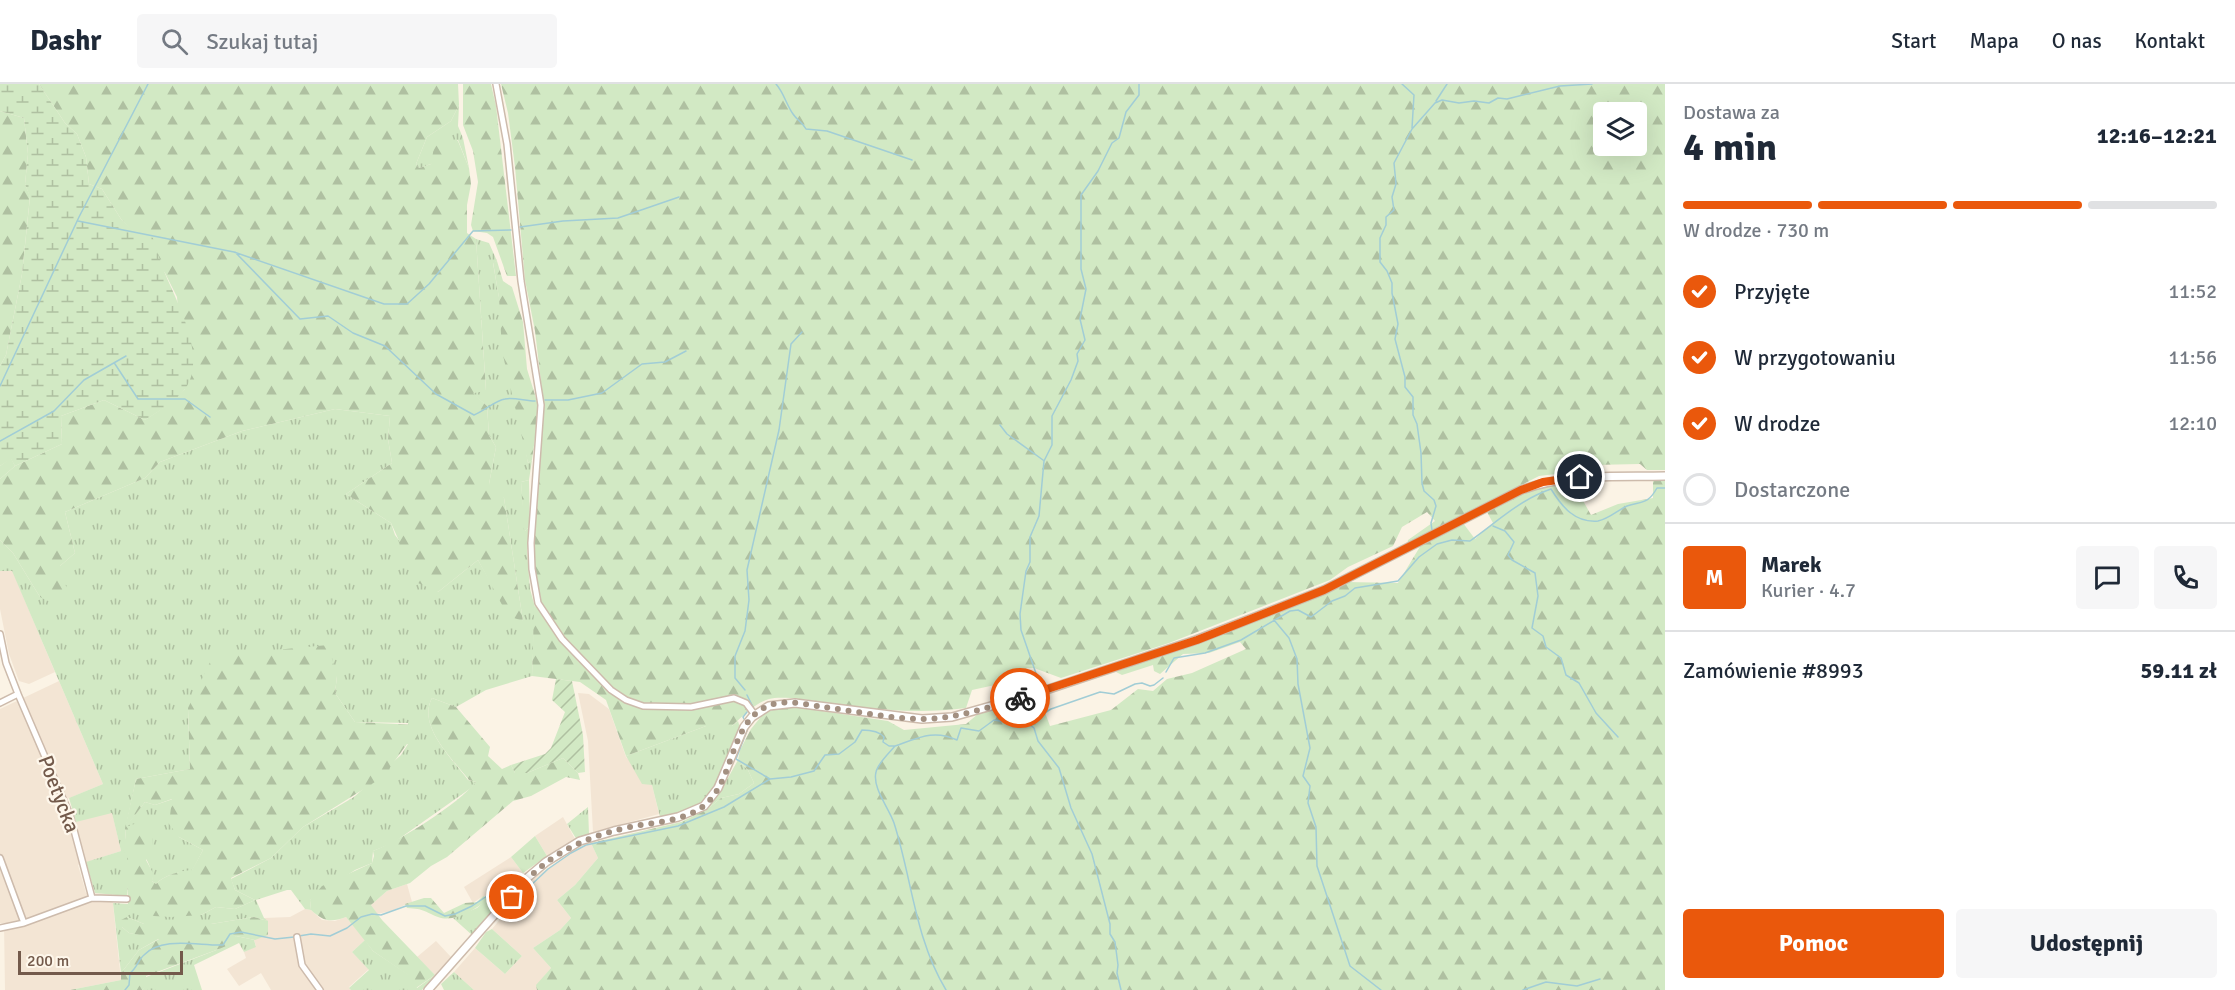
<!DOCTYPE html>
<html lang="pl">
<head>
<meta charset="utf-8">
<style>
	body { margin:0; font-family:Signika,sans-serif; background:#f6f6f7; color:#1f2937; height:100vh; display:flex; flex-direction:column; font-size:22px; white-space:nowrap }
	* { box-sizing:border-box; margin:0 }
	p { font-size:20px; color:#747a83 }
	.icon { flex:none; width:33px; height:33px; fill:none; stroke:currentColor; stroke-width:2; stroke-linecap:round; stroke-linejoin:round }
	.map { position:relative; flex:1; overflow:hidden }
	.details { display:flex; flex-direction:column; background:#fff; width:570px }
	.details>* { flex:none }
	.fabs { position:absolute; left:1593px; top:18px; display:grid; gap:12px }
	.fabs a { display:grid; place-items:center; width:54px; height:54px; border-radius:6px; background:#fff; box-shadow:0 6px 24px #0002; font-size:30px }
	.scale { position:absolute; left:18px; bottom:15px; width:165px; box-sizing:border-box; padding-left:6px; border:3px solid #735a4b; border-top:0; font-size:16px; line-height:21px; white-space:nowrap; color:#735a4b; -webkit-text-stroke:4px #fef7eb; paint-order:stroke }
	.pin { position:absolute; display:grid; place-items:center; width:51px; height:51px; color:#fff; margin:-26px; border:3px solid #fff; border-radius:50%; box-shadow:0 2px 6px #0007 }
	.courier { position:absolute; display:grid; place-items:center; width:60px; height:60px; margin:-30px; border:4px solid #ea580c; border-radius:50%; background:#fff; color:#222; box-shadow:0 2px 8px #0007 }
	.summary em { font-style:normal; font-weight:800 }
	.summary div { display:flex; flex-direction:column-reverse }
	.summary { display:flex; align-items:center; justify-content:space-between; height:102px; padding:0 18px }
	h1 { font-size:39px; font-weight:800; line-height:45px }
	.bar { display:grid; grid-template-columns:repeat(4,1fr); gap:9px 6px; align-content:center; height:72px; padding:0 18px }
	.bar i { height:8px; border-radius:4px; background:#e0e1e3 }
	.bar .current { background:#ea580c }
	.bar p { grid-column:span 4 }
	.line { display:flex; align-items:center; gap:15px; padding:0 18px; border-top:2px solid #e0e1e3 }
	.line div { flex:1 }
	.round { display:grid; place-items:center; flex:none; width:63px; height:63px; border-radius:6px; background:#f6f6f7 }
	ol { padding:0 18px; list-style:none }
	li { display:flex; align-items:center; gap:18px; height:66px }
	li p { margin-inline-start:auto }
	li .icon { padding:6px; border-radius:50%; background:#ea580c; color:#fff; stroke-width:4 }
	li:last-child { color:#747a83 }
	li i { width:33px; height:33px; border:3px solid #e0e1e3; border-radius:50% }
	.cta { display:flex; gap:12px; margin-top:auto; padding:12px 18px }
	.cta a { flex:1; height:69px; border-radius:6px; background:#ea580c; color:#fff; font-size:24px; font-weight:800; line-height:69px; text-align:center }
	.cta a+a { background:#f6f6f7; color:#1f2937 }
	header { display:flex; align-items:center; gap:36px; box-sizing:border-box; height:84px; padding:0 30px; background:#fff; border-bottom:2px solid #e0e1e3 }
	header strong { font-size:28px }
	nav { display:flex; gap:33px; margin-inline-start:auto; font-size:21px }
	.search { width:420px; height:54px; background:#f6f6f7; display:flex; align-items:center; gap:15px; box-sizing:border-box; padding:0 21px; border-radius:6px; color:#747a83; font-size:22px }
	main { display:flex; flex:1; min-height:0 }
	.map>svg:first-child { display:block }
	.residential { fill:#f3e5d4 }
	.grass { fill:url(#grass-tufts) }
	.forest { fill:url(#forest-firs); fill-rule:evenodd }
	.wetland { fill:url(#wetland-marsh) }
	.garden { fill:url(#garden-furrows) }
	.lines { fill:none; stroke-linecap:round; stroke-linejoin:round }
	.stream { stroke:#a1cdd6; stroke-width:1.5 }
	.minor-casing { stroke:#cdbbac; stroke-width:8 }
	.tertiary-casing { stroke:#cdbbac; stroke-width:10 }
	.minor { stroke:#fff; stroke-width:5 }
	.tertiary { stroke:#fff; stroke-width:7 }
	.done { stroke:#a39081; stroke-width:6; stroke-dasharray:0 10.8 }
	.route { stroke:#ea580c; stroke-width:8 }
	.labels { text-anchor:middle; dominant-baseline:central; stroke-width:4.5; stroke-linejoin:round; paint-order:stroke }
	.street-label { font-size:21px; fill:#735a4b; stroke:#fef7eb }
</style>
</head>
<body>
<header>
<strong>Dashr</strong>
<div class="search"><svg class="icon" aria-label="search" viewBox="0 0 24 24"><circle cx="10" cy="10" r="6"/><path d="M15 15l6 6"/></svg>Szukaj tutaj</div>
<nav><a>Start</a><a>Mapa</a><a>O nas</a><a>Kontakt</a></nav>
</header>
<main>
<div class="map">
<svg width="1665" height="906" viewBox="0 0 1665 906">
	<defs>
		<pattern id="grass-tufts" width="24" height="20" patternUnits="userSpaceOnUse" patternTransform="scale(1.5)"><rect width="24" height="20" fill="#d2e9c4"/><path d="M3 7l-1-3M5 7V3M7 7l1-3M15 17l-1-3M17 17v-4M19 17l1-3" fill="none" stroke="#afc0a1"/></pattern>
		<pattern id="forest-firs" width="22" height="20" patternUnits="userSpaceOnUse" patternTransform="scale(1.5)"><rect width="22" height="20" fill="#d2e9c4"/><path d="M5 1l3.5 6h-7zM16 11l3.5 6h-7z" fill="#afc0a1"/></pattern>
		<pattern id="wetland-marsh" width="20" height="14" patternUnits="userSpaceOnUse" patternTransform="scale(1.5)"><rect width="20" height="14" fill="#d2e9c4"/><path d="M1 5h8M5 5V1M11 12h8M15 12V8" fill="none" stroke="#afc0a1"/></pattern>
		<pattern id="garden-furrows" width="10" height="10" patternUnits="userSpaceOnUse" patternTransform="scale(1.5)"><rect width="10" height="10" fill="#d2e9c4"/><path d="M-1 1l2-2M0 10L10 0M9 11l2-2" fill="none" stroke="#afc0a1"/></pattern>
	</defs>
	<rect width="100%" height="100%" fill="#fbf3e5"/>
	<path class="residential" d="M12,486l43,102 -26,12 -10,-3 -10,-27 -9,-45v-38z
		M59,597l44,103 -43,18 7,22 45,-12 9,39 -43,14 8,28 26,1 9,86 -51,10h-65l-1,-67h-4v-214z
		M578,609l11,1 20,15 17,48 26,28 7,29 -66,18 -5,-91z
		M563,733l12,22 -28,17 -12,-20z
		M591,759l7,15 -23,27 -18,15 14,18 -11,12 -27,18 18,20 -14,17v5h-63l-20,-18 21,-24 30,26 17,-18 -30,-27 43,-52 42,-28z
		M511,773l12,16 -4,10 -12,14 -24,-1 -10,7 -9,-16z
		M407,800l5,18 -21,9 -14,3 -6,-9 16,-14z
		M305,825l6,1 11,10 13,1 11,-4 19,23 -13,12 17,17 -20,18 2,3h-80l-10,-17 -22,13 -12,-17 19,-11 -2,-6 12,-6 -2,-6 10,-22 26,-1z
		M436,857l15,16 -16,18 -18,-18z"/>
	<path class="grass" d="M459,21l-1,21 5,12 6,30 -11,-28 -27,24 -12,4 -3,-4 11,-27 24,-16z
		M476,155l13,4 8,18 -4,2 35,200 4,-3 -3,20 -8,2 4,49 5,-5 -3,25 3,38 5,18 -3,69 -46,14 -30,17 -24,-9c-15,28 20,60 36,82l8,2 -5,6 -78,55 -20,8 -1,12 -17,7 -45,30 1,10 -6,-1 -14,-19h-4l-31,10 8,18 4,3 -14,-4 -43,7h-67l-17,-7 -5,10 7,6 31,5 -21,12 -18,23 -8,-70 15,1v4l73,7 15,-8 19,2 20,-9 -20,-10 -4,-11 40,-21 32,-31 51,-30 47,-42 7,-11v-21l-53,-1 -20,-29 2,-17 -149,32 2,61 -54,10 -10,47 19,-24 10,3 18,-6 6,38 24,13 -11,21c-12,0 -28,4 -36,13l-4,-3c2,-18 -17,-38 -27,-53l4,48 -2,20 -32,-3 -9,-31 35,-11 -9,-38 -36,9 -7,-24 34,-14 -91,-213h-12v-31l13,13 27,44 20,-31 15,-13 -10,-41 80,-34 15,-16 82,-31 93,-22 55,7 -2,23 4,24 -46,31 45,29 4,12 43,57 40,-32 12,21 33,40 -19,-123 -15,-14 7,-37 -7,-12 -2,-29 -15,-13 14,-3z
		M11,374l4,8 -15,13v-13z
		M738,637l2,7 -27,64c-14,17 -32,20 -53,25l-8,-32 -10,-1 -16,-28 80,-30h26z
		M738,676l10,10 6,13 -15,11 -18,4 -15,12 13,-16z
		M588,723l1,27 -12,6 -10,-16z
		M535,752l12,20 -24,17 -12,-16z
		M486,813h21l-35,38 -19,-17 24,-10 11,-10z
		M492,845l30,27 -17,18 -30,-26 11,-16z
		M236,852l19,4h-1l2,7 -12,5 -5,-9 -45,22 8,25h-60l4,-4v-9l73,-28z
		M365,856l8,11 36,24 8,13 18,-13 -13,15h-71l-2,-2 20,-18 -17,-18z
		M454,888l20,18h-30l-3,-6z"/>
	<path class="forest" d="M39,0h419l1,21 -8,16 -24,16 -11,27 3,4 12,-4 3,-17 9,-7 15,1 11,27 2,16 -4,21v28l9,6 10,152 -13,2 14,13 2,29 7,12 -7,37 10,2 5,12 19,123 -15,-5 -30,-56 -40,32 -20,-9 -27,-60 -45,-29 46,-31 -4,-24 2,-23 -55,-7 -93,22 -82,31 -15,16 -80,34 10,41 -15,13 8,27 -18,9 -10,-5 -27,-44 -13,-13v-61l15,-13 47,-22 -1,-28 43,-16 41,20 21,-14 19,-17 -8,-92 -12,-24 -32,-42 -12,-12 -19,-30 -13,-5 -3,-27 -9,-23 -12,-11z
		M463,0h28l5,22 20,170h-9l-14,-39 -6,-4 -14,-2 -2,-6 7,-43 -5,-31 -10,-26z
		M501,0h1164v386h-18l-7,-6 -47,1 -12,6 -42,5 -132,69 1,-5 27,-19 -8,-9 -25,15 -9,19 -45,21 -18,13 -161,63 -108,35 -27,-10h-8l1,10 -55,12 -6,18c-36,5 -74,3 -110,-1 -21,-2 -69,-13 -87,-8 -14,4 -26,17 -37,27h-26l-80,30 -20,-56 -26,-18 -48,-6 2,-65 3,-10 -6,-46 4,-85 9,-63 -9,-76 -10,-51 -10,-113 -7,-54zM1604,28h32v34h-32z
		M0,27l24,7 4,36 -3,30 5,12 -8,78 -16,81 -6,11z
		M497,177l6,20 9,6 11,35 4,47 12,39 -7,52 -4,3 -26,-112 -3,-53 -6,-36z
		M1571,395l20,36 27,-11 35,-6v-19h12v511h-1128l-1,-5 15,-17 -18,-20 27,-18 11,-12 -14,-18 18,-15 23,-27 -7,-15 90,-21 25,-12 15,-12 18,-4 15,-11 -6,-13 -10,-10 2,-10 11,-21 13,-16 18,-6 20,1 86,13 16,9 62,-6 12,-10 68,-21 -3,14 7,19 61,-16 27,-21 15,2 14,-12 25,-6 54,-24 -6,-7 -31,11 -26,1 -23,20 -6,-3 -1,-6 -31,10 -6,-3 231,-90 51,1 23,-38 42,-22 12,16 18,-16 -6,-11 38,-21z
		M529,396l1,46 -6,6 -3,-50z
		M328,561l9,31 -2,17 20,29 63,3 -1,22 -10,-3 -24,33 -80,50 -32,31 -40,20 4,12 20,10 -20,9 -19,-2 -15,8 -30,2 -17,-1 -26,-8 -1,-52 -6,-10 5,-7 -1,-11 11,-49 54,-10 -2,-61 25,-52zM172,715l-3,25 10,13 24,13 -11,20c-12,1 -28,5 -36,14l-4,-3 1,-8 -7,-13 7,-10 -1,-18 -15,-9 -11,4 19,-25 10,3z
		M432,614l24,9 34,40 -2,9 14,13 9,-4 4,8h12l36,-15 15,15 2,7 -14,-3 -35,19 -18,5 -66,56 -16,9 -21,17 -23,8 -16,14 11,15 53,55 -19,13 -9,-4 1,-9 -35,-24 -27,-34c-16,6 -23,4 -35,-7l-1,-10 12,-14 50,-23 2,-7 -1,-5c27,-10 85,-47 103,-69l-7,-2c-17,-22 -52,-54 -37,-82z
		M483,812l5,2 -2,3c-12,9 -32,22 -48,16 -15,-6 -13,-8 -31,-9l-2,-4 19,-6h7l13,15 21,-10 12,-1z
		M127,833l17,7h67l43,-7 14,4v14l-13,5 -19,-4 -5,8 -12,5 -73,27v11l-4,3h-72l51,-10v-7l18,-23 20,-11 -30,-6 -7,-6 -1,-7z"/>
	<path class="wetland" d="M0,0h39l26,39 12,11 9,23 3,27 13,5 19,30 12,11 18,2c4,13 8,26 13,39 13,32 44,86 21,118 -10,13 -27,23 -40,31l-41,-20 -43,16 1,28 -47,22 -4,-7 -11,7v-100l6,-11 16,-81 8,-77 -5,-13 3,-30 -4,-36 -24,-7z"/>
	<path class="garden" d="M556,595l16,2 11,54 2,37 -7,1 -15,-15 -36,15h-12l-4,-8 34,-11 6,-6 14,-36 -13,-12z"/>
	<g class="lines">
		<path class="stream" d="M776,0c8,9 10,20 17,30 4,6 9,8 13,15l21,2 85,29
			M1402,0l12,11 -2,33
			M1436,17l11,-17
			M78,137l156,31 150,52h23l22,-20 44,-53 38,-1
			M520,143l43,-6 55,-3 61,-21
			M235,168l65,67 28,-3 25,17 32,13 51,48 38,21c10,-4 22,-15 31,-16 8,-2 21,2 30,2
			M115,280l23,35h47l25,18
			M0,302l79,-169 69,-133
			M545,316h23l34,-7 40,-29 23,-2 21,-11
			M1000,341l7,9 36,26
			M0,357l54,-30 30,-31 42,-24
			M1493,442l12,5 9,11 -6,13 4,5 23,13 3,23 -6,32 11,8 3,11 15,11 5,17 13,8 17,30 22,24
			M1432,446l-1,-7 5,-17 -2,-6 -10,-9 -2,-8 -1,-30 -4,-29 -4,-9v-18l-8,-10v-10l-10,-38 3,-15 -6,-31v-10l-5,-12 -7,-9v-24l6,-13v-8l8,-7 -2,-13 4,-13 -2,-21 18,-34 23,-26 7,-3 17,3 15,-2 15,2 9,-5 9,1 53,-13 32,-2
			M1274,536l15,18 8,21 1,25 12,64 -7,28 7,10 -2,17 8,24 1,39 33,100 31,24
			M1166,588l8,-14 31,-5 36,-13 49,-29 8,-1 13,7 21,-16 13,-5 10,-8 43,-7 21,-24 18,-13 15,-4 18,1c27,-19 49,-41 81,-52 11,18 24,34 47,32 11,-2 20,-11 29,-15 16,-5 21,-2 30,-18h8
			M1040,601l-19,-55 -1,-16 6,-43 4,-9v-25l9,-21 5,-55 8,-16v-29l19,-36 7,-19 -1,-7 8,-14 -5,-21 6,-30 -5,-20v-74l17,-24 14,-28 7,-5 7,-26 13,-17v-11
			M745,606l-10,-12v-22l10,-25 4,-31 -2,-30 32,-140 12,-86 11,-12
			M1043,610l1,19
			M747,611l6,12
			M744,635l-1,-2 4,-5
			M1029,640l5,4 4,13 21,27 12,40 21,46 18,70v10l5,8 3,23 -1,8 4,17
			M748,644l-12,31 34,20
			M895,662c-6,7 -17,17 -19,26 -4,16 13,36 18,51 18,56 21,116 52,167
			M517,810l11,-6 20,-19 23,-16 15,-8 92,-19 46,-19 46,-28 21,-2 23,-6 11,-16 14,-1 16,-12 7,-12c8,0 17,1 22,7l-1,5 6,4h6c23,-8 39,-17 62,-6l4,-12 18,3 15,-11 17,3 4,-8 10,1 3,7 23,-14 49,-17 14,2 21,-10 7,-1 8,3 4,-1 9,-7
			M299,852l12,-2 19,2 17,-8 14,-11 11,-3 9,1 25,-9h19l20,10 10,-2 17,-8 15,-10 22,-1
			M125,906l4,-5 1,-12c7,-5 8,-13 14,-18 18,-19 55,-9 79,-10l7,-11 11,-2 34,7 19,-2
			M1523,906l23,-8 31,4 23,-7"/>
		<defs>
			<path id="minor" d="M496,0l11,60 14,137 20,124 -10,138 1,26 6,34 24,36 49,51 15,10 17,6 48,1 43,-9 12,5 9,12
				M0,550l6,29 12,31 -18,9
				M18,610l52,121 22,83
				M0,774l24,65
				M0,844l24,-5 68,-25 35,1
				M297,853l5,28 18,25"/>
			<path id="tertiary" d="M428,906l99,-112 19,-16 34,-21 34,-10 64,-14 26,-11 14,-18 26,-61 8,-10 17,-11 26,-3 127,16 30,-2 82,-23 162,-54 128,-50 197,-100c46,-17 96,-13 144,-14"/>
		</defs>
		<use href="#minor" class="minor-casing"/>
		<use href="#tertiary" class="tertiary-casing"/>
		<use href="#minor" class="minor"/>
		<use href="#tertiary" class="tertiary"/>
	</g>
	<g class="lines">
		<path class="done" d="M512,813c32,-41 68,-59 118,-70 24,-5 59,-6 77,-24 30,-28 22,-90 71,-100 15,-2 31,2 45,4 33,4 67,12 100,12 33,0 65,-12 97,-21"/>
		<path class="route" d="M1020,614l177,-58 127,-50 197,-100 22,-8 37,-5"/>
	</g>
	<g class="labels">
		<g class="street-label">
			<text transform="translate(59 710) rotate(69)">Poetycka</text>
		</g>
	</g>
</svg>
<div class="fabs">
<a><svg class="icon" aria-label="layers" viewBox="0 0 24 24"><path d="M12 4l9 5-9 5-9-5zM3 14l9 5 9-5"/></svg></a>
</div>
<div class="scale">200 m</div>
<div class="pin" style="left:512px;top:813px;background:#ea580c"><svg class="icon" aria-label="bag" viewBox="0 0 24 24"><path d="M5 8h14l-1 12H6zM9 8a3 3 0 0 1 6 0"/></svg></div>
<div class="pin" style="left:1580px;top:393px;background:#1f2937"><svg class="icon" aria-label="home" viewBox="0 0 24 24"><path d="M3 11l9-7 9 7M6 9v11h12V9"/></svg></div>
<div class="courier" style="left:1020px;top:614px"><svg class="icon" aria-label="bike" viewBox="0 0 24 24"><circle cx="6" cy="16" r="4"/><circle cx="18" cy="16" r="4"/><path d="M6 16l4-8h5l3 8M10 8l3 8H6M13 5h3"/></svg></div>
</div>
<section class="details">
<div class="summary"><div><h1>4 min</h1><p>Dostawa za</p></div><em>12:16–12:21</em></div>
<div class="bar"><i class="current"></i><i class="current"></i><i class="current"></i><i></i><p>W drodze · 730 m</p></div>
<ol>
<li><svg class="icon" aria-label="check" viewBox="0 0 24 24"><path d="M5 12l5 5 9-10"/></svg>Przyjęte<p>11:52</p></li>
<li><svg class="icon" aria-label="check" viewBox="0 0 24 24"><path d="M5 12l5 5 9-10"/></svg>W przygotowaniu<p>11:56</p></li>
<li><svg class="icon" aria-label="check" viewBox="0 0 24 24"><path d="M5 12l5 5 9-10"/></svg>W drodze<p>12:10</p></li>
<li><i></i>Dostarczone</li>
</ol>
<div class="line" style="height:108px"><b class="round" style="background:#ea580c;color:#fff">M</b><div><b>Marek</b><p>Kurier · 4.7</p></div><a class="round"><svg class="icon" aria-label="chat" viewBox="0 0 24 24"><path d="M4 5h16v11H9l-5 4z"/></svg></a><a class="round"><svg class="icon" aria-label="phone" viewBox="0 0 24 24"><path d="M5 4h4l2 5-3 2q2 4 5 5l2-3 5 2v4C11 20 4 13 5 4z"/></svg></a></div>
<div class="line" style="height:78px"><div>Zamówienie #8993</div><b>59.11 zł</b></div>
<div class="cta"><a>Pomoc</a><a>Udostępnij</a></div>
</section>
</main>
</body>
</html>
